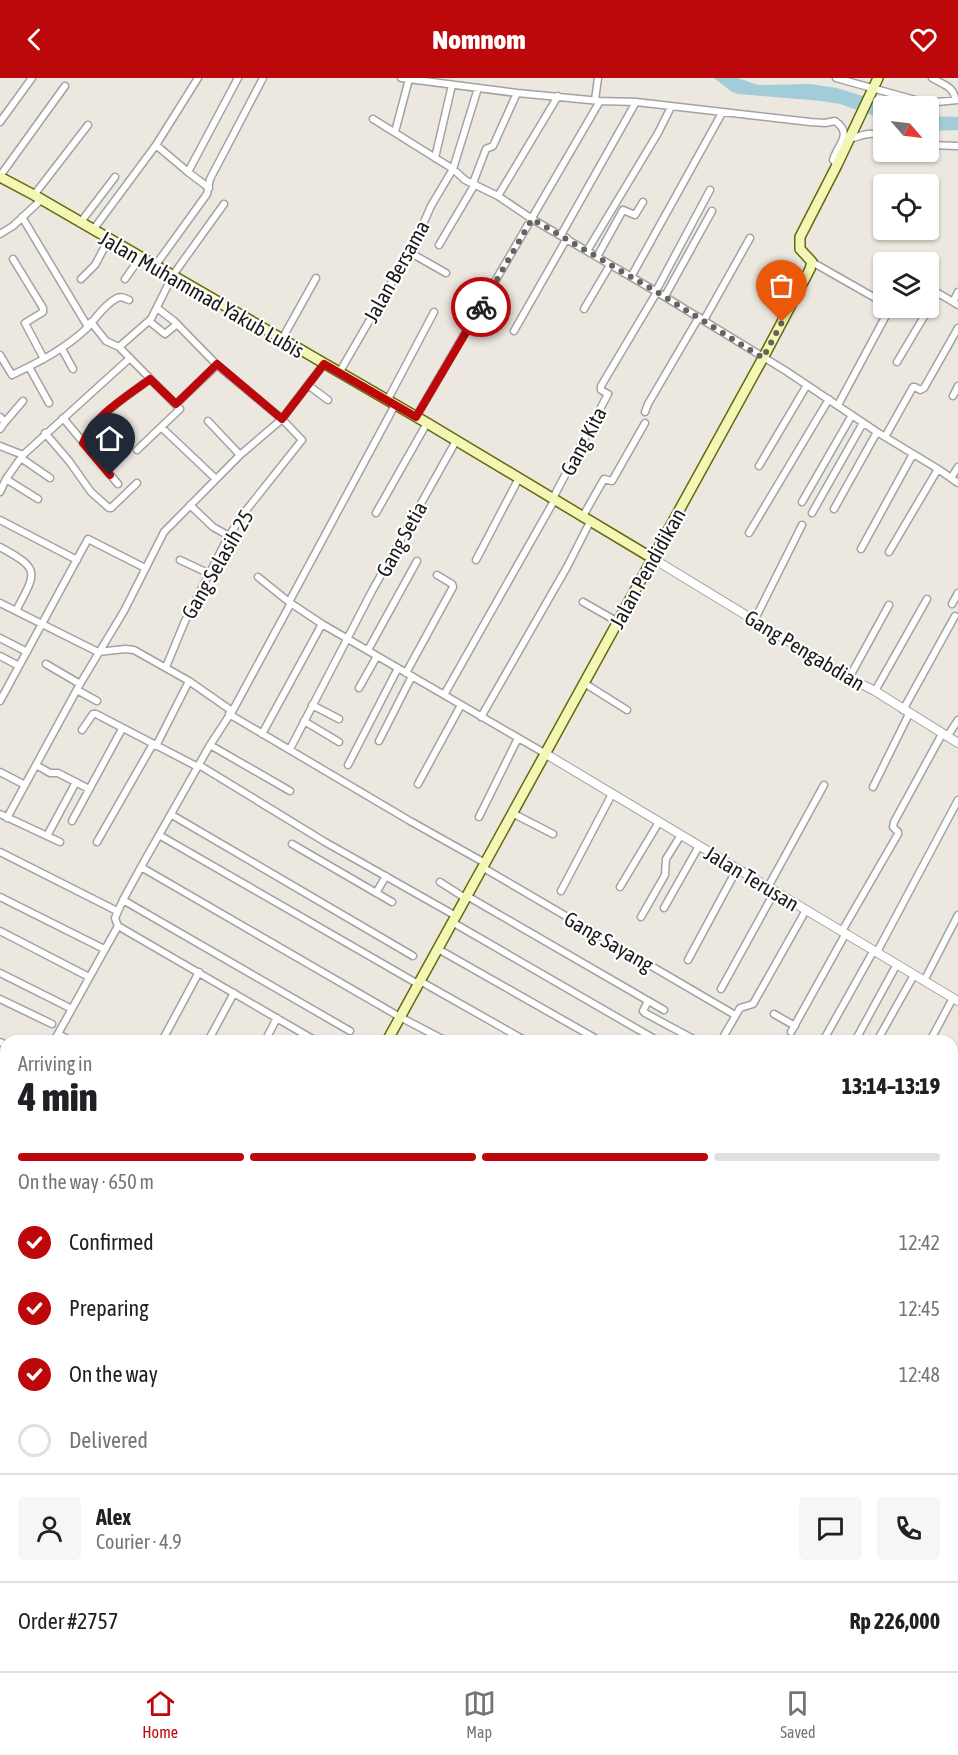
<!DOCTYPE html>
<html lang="en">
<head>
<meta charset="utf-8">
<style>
	body { margin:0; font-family:"Asap Condensed",sans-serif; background:#f6f6f6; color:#202124; height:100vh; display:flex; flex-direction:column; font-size:22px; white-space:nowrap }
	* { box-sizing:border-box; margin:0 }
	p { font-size:20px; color:#757577 }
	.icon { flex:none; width:33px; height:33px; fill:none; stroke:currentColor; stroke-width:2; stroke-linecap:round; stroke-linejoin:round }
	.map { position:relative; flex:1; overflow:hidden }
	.sheet { position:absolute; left:0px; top:957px; width:958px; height:636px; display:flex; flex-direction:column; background:#fff; border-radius:18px 18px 0 0; box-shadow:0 2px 4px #0004 }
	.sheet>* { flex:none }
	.needle { width:39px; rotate:118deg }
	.controls { position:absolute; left:873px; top:18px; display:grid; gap:12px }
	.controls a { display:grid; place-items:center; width:66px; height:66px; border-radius:6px; background:#fff; box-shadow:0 2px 4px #0004; font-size:30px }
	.pin { position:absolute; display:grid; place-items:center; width:51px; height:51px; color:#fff; margin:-62px -26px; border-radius:50% 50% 50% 0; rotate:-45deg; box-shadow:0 0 6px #0007 }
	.pin .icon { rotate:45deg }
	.courier { position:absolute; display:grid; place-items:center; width:60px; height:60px; margin:-30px; border:4px solid #bd080b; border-radius:50%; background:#fff; color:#222; box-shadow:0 2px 8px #0007 }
	.head em { font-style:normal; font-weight:800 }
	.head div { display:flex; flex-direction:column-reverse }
	.head { display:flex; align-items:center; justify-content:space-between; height:102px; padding:0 18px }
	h1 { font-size:39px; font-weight:800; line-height:45px }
	.bar { display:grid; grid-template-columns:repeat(4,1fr); gap:9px 6px; align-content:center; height:72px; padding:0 18px }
	.bar i { height:8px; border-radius:4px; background:#e0e0e0 }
	.bar .active { background:#bd080b }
	.bar p { grid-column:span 4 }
	.line { display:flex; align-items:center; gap:15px; padding:0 18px; border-top:2px solid #e0e0e0 }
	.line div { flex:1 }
	.round { display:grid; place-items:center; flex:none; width:63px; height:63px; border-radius:6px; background:#f6f6f6 }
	ol { padding:0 18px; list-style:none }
	li { display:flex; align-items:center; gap:18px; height:66px }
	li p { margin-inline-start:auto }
	li .icon { padding:6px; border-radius:50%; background:#bd080b; color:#fff; stroke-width:4 }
	li:last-child { color:#757577 }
	li i { width:33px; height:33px; border:3px solid #e0e0e0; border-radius:50% }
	header { display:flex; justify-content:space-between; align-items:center; height:78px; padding:0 18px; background:#bd080b; color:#fff; font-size:27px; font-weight:800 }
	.tabs { display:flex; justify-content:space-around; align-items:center; height:84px; border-top:2px solid #e0e0e0; background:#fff; font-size:16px; color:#757577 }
	.tabs a { display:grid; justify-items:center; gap:3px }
	.tabs .active { color:#bd080b }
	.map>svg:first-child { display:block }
	.water { fill:#a2cdd8 }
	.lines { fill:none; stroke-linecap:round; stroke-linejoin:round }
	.minor-casing { stroke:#a2a2a2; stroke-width:9 }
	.tertiary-casing { stroke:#a2a2a2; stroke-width:10 }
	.secondary-casing { stroke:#616b09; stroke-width:12 }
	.minor { stroke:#fff; stroke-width:6 }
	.tertiary { stroke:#fff; stroke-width:8 }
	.secondary { stroke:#f3f6b5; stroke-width:9 }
	.done { stroke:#646360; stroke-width:6; stroke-dasharray:0 10.8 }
	.route { stroke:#bd080b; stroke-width:8 }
	.labels { text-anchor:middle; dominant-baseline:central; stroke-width:4.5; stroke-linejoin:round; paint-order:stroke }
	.street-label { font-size:21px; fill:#1b1b1b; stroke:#fff }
</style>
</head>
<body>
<header><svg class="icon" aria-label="back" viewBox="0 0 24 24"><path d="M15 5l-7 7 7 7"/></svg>Nomnom<svg class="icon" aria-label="heart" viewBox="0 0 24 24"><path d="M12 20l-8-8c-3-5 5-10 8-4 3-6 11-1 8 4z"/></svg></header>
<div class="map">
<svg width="958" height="1593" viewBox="0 0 958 1593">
	<rect width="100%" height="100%" fill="#ece8e0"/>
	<path class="water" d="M714,0h24l20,7 52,-1 27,4 58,18h-11l-1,13 -43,-15 -19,-3 -83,-7 -6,-2z
		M928,38l30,1v13l-29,1z"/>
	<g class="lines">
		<defs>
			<path id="minor" d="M401,0l116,15 83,8 36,1 174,20 15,1 10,-2c19,13 2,24 -2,39l4,5
				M836,0l90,25 32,-3
				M932,0c10,6 23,9 23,22
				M595,22l3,-22
				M373,41l80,50 12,11 33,16 34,23 125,73 129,79 91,61 61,37 20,14
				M0,44l32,-44
				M395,54l14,-53
				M850,61c12,-4 21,-8 34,-3
				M156,67l32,27 21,16
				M928,67l30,1
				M435,80l17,-73
				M188,94l50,-94
				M0,98l65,-90
				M473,105l13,-34 7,-3 24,-53
				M34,117l54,-70
				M498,118l60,-100
				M22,139l66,110
				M80,145l35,-46
				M93,152l63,-85 42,-67
				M0,156l13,-8 29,-27
				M561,157l75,-133
				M439,167l36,-61
				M587,173l71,-118 13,-26
				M409,174l37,21
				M597,179l26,-47 12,5 8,-13
				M13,181l30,49v4l-18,11 19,36
				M812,184l72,41
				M155,188l52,-72 3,-15 53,-101
				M631,199l91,-164
				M81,201l14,-14 14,-26
				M125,201l15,-21
				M928,209l30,18
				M656,213l54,-101
				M665,218l47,-85
				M953,224l5,-10
				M157,230l17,13 43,44 65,54 20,21 -62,78 -15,25 -40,78 -19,46
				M584,231l26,-44
				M704,242l46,-82
				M149,243l16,13 12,-10
				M91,244l15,19 13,6 61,62 -43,41
				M514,253l53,-93
				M282,261l34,-61
				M119,269l32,-28 22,-44 51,-71
				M62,271l11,20
				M0,277l12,20c27,-13 53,-26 75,-47 9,-10 17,-23 30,-30 4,-2 8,0 12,2
				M897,284l41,-69
				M29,289l20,36
				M339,295l61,-105 17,-30 14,-32 22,-37 25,-81
				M308,307l20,15
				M953,318l5,-10
				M387,323l47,-89
				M176,326l41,-39
				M838,327l52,-97
				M645,334l3,-8 51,-87
				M0,339l5,5 -5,7
				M416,339l184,-316
				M63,340l55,66
				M208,343l32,34
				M5,344l18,-21
				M161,349l55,52
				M45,355l24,28 22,31 18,16h2l26,-25
				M885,359l28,-50h2l5,3 4,-2 34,-60
				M83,365c9,-26 45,-47 67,-64
				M0,368l23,9 -17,24 -6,13
				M23,377l107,-97
				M21,380l29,20
				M759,388l48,-81
				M951,400l7,-11
				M6,401l32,20
				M553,420l55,-104 -7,-4v-4l56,-94
				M802,424l50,-87
				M190,427l23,22 16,9
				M834,431l43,-77
				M376,435l51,-90
				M812,435l51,-90
				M583,438l21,-37 8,2 33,-58
				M0,442l77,40
				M749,455l80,-134
				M0,469c42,23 36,25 16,64
				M861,471l52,-95
				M889,474l49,-83
				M180,482l30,14
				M476,482l43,-82
				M258,499l31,25 33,22 224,130
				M289,524l106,-197
				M583,524l35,20
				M0,525l98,49 27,-3 9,1 55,31 43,30
				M291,525l-58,107 -23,35 -69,122 -18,33 -8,18 3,8 198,115
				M952,526l6,-11
				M755,541l47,-94
				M0,560l27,14
				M368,572l49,-89
				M0,578l19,10
				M46,586l34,20
				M406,595l47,-86 -1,-3 -15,-9
				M849,600l40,-73
				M584,605l43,27
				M359,610l18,-32
				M77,612l20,11
				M875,613l52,-92
				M444,617l111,-196
				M0,623l88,-162 57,29
				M312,627l27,14
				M903,632l52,-94
				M229,636l181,107 75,42
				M481,639l86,-150 24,-47
				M304,643l35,21
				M82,652l11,-16h3l102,53
				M262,656l60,-110
				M947,659l11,-17
				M379,663l33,-65
				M210,667l80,46
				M156,668l33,-65
				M290,671l82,-158 84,-150
				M36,687l14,8h8l31,16
				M199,687l126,77 131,74
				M348,687l50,-97
				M0,694l25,13
				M418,706l43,-79
				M873,709l36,-73
				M512,735l41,21
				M0,736l60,28
				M172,737l241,141
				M479,739l39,-79
				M7,740l73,-134 44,-73 40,-79 76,-77 41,-35 43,-56
				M72,743l50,-92
				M159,757l259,149
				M47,758l29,-54
				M97,764l56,-98
				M292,766l100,58
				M0,774l117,59
				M141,789l259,150 46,24
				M482,789l253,148
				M440,804l25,16
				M620,809l39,-65
				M768,809l56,-102
				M561,813l51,-97
				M376,815l10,-17
				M467,818l197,114
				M0,819l104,52
				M123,822l227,131
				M664,830l35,-62
				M641,839l24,-42 1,-16 15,-24
				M452,844l206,119
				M0,853l89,46
				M842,853l56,-97v-2l-5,-5 1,-5 48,-88
				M438,871l162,92
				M877,874l81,-152
				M688,882l49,-91
				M0,895l72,36
				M420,903l106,60
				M924,903l34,-66
				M721,911l54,-98
				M0,921l52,25
				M648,923l-5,10 2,2 52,28
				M774,936l21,12
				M791,954l55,-99
				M58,956l13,7
				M54,963l64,-115
				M162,963l37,-69
				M208,963l26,-48
				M265,963l12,-23
				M721,963l19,-33 13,-4 53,-94
				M823,963l51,-91
				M855,963l42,-77
				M877,963l37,-66
				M930,963l23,-43
				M0,964l6,3
				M952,1021l6,-10
				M952,1057l6,3
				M0,1062l6,-11
				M0,1105l6,3
				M0,1173l6,-12
				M952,1224l6,-4
				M0,1529l4,-9
				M339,1587l10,6
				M0,1593h1
				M513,1593l3,-6
				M696,1593l3,-6"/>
			<path id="tertiary" d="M652,480l197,120 26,13 83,52
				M546,676l412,247"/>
			<path id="secondary" d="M0,99l34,18 393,228 225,135
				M387,963l376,-683 47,-89 2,-7 -12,-13v-12l37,-72 41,-87
				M43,1593l3,-6"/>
		</defs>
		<use href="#minor" class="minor-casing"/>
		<use href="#tertiary" class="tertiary-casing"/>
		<use href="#secondary" class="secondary-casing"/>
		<use href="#minor" class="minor"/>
		<use href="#tertiary" class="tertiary"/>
		<use href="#secondary" class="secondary"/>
	</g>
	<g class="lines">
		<path class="done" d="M481,229l51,-88 125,73 106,66 19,-36"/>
		<path class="route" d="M110,397l-27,-32c9,-26 45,-47 67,-64l26,25 41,-40 65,55 42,-55 92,53 65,-110"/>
	</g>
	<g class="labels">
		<g class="street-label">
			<text transform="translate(396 193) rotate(-61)">Jalan Bersama</text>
			<text transform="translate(202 216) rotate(30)">Jalan Muhammad Yakub Lubis</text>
			<text transform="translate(583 363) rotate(-62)">Gang Kita</text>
			<text transform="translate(401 461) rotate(-61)">Gang Setia</text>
			<text transform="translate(217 486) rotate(-60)">Gang Selasih 25</text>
			<text transform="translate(647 490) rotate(-61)">Jalan Pendidikan</text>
			<text transform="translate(805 572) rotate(31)">Gang Pengabdian</text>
			<text transform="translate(752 800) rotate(31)">Jalan Terusan</text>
			<text transform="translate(609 863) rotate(30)">Gang Sayang</text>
		</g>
	</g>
</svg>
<div class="controls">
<a><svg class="needle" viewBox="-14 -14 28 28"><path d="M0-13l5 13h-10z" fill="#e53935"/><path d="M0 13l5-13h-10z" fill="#757577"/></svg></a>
<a><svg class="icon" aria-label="locate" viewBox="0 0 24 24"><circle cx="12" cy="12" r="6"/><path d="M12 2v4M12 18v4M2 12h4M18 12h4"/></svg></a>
<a><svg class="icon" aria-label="layers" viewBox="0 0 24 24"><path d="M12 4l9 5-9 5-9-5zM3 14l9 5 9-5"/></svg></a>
</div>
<div class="pin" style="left:782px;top:244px;background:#ea580c"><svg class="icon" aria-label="bag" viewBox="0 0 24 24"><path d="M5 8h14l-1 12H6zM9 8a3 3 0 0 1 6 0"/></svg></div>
<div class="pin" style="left:110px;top:397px;background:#1f2937"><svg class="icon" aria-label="home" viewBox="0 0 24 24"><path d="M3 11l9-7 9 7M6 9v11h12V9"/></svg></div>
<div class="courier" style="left:481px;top:229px"><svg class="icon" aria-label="bike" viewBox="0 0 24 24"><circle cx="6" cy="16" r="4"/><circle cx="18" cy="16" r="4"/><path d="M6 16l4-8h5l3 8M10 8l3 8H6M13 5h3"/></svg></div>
<section class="sheet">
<div class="head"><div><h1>4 min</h1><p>Arriving in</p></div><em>13:14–13:19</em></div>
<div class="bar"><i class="active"></i><i class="active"></i><i class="active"></i><i></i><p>On the way · 650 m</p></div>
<ol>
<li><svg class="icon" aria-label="check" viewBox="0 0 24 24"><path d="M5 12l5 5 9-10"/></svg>Confirmed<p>12:42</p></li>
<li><svg class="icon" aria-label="check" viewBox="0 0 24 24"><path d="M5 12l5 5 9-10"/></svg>Preparing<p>12:45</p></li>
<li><svg class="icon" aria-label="check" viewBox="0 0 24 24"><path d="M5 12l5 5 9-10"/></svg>On the way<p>12:48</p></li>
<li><i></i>Delivered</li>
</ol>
<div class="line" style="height:108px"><a class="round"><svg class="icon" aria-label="person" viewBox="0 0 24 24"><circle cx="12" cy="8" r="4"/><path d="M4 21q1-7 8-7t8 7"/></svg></a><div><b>Alex</b><p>Courier · 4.9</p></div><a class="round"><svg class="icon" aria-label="chat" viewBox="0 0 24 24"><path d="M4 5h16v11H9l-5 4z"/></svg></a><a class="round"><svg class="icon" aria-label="phone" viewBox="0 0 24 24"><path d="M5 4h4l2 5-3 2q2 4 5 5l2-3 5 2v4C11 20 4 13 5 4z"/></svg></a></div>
<div class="line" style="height:78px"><div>Order #2757</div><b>Rp 226,000</b></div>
</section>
</div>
<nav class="tabs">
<a class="active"><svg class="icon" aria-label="home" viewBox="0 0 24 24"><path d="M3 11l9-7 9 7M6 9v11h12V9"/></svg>Home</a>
<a><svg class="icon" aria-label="map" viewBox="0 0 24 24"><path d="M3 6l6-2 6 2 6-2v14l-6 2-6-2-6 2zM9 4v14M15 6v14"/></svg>Map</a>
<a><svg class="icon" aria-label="saved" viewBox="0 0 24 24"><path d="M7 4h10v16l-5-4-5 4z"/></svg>Saved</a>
</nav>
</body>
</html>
